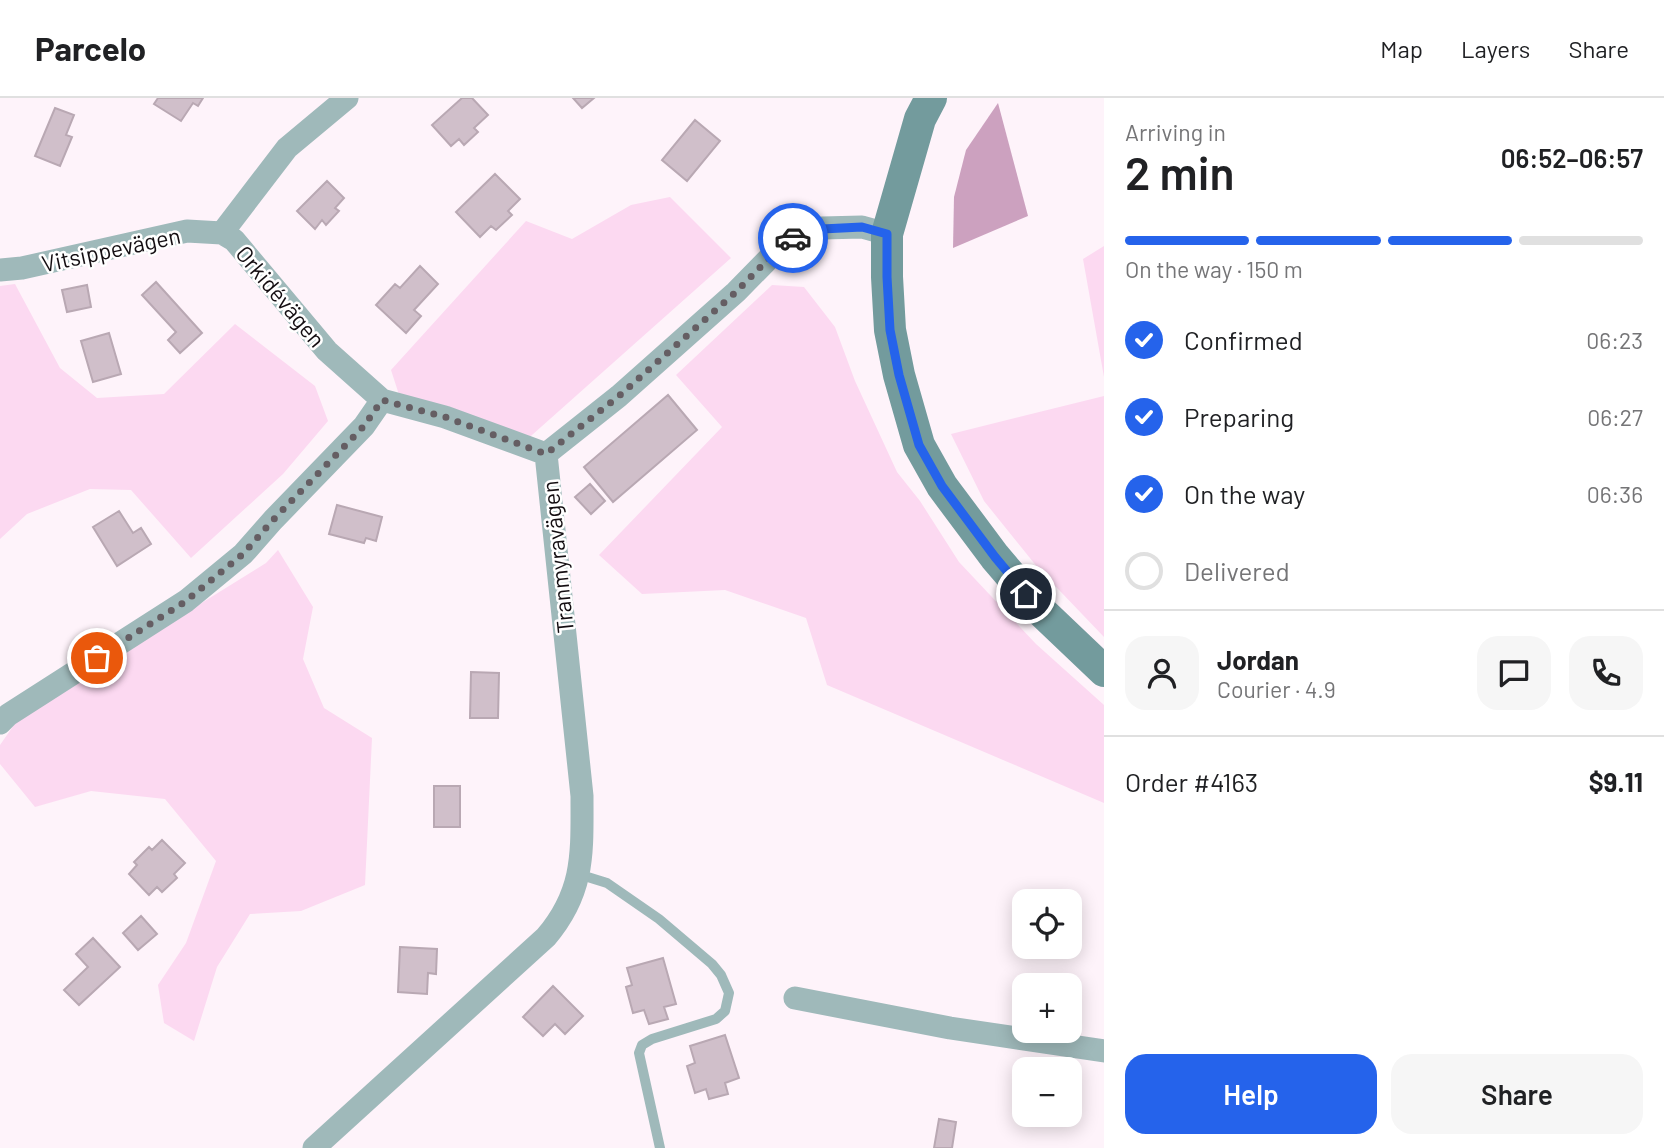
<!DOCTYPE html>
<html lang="en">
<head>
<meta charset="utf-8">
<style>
	body { margin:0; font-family:Barlow,sans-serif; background:#f6f6f6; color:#202124; height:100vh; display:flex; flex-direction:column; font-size:26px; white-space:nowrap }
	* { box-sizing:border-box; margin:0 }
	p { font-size:23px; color:#757577 }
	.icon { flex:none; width:38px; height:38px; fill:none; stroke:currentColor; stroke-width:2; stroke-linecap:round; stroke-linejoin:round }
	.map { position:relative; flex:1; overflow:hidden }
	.panel { display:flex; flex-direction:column; background:#fff; width:560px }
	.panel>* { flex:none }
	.controls { position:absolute; left:1012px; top:791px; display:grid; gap:14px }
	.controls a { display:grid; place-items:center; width:70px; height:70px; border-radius:14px; background:#fff; box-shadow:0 4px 18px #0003; font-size:35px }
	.pin { position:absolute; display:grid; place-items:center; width:60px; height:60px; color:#fff; margin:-30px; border:4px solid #fff; border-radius:50%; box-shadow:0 2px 7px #0007 }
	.courier { position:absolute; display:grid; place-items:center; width:70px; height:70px; margin:-35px; border:5px solid #2563eb; border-radius:50%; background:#fff; color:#222; box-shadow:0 2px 9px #0007 }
	.overview em { font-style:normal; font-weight:600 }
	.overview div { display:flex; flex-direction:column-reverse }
	.overview { display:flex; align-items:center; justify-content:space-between; height:119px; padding:0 21px }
	h1 { font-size:46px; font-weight:600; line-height:52px }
	.bar { display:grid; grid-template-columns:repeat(4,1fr); gap:10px 7px; align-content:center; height:84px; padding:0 21px }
	.bar i { height:9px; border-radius:5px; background:#e0e0e0 }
	.bar .active { background:#2563eb }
	.bar p { grid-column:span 4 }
	.line { display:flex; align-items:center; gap:18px; padding:0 21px; border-top:2px solid #e0e0e0 }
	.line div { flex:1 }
	.round { display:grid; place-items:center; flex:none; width:74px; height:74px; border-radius:21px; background:#f6f6f6 }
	ol { padding:0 21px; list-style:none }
	li { display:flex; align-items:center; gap:21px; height:77px }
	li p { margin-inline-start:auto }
	li .icon { padding:7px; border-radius:50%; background:#2563eb; color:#fff; stroke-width:4 }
	li:last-child { color:#757577 }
	li i { width:38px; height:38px; border:4px solid #e0e0e0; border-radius:50% }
	.primary-button { display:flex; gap:14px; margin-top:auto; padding:14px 21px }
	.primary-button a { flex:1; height:80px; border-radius:21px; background:#2563eb; color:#fff; font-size:28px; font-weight:600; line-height:80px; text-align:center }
	.primary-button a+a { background:#f6f6f6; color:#202124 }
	header { display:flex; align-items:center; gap:42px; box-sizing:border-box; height:98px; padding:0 35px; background:#fff; border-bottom:2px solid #e0e0e0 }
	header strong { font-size:33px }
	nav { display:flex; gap:38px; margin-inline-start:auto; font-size:24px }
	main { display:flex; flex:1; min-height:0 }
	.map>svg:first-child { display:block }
	.green { fill:#fcd9f1 }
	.water { fill:#cca1bf }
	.building { fill:#d0bfca; stroke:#b9a8b3; stroke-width:2 }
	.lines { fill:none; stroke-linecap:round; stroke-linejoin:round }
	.lane { stroke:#9fb9ba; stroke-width:10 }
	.street { stroke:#9fb9ba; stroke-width:23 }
	.secondary { stroke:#739b9d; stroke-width:32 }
	.done { stroke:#655e63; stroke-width:7; stroke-dasharray:0 12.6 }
	.route { stroke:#2563eb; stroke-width:9 }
	.labels { text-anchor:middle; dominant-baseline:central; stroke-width:5; stroke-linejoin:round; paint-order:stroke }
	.street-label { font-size:23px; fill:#130d11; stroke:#fff }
</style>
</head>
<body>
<header>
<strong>Parcelo</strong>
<nav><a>Map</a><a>Layers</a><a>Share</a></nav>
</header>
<main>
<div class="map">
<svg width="1104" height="1050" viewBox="0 0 1104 1050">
	<rect width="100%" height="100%" fill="#fef3fa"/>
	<path class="green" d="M670,99l61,61 -208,185 -121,-39 -11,-34 135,-149 46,18 59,-34z
		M1104,148v131l-21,-118z
		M15,186l45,84 37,30 67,-4 71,-70 80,62 13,35 -45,53 -92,84 -60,-68 -41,-1 -63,25 -27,25v-253z
		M772,187l32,2 31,40 20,54 42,91 23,29 39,61 77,82 68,61v98l-277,-118 -21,-67 -81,-28 -83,4 -43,-39 123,-128 -46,-52z
		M1104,298v241l-66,-69 -54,-67 -33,-67z
		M278,452l35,57 -10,52 21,49 48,30 -7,147 -64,26 -51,3 -33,53 -23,74 -30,-18 -6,-38 28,-42 30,-82 -51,-62 -74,-8 -56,16 -35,-43v-19l21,-30 245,-152z"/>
	<path class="water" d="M998,5l30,113 -75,32 1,-51 12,-47z"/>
	<path class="building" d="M158,0h45l-5,8 -5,-3 -12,18 -27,-17z
		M462,0h10l16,17 -14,13 4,4 -14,13 -5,-6 -8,7 -19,-21z
		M573,0h21l-12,10z
		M55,10l19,7 -8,20 6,2 -12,29 -25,-10z
		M695,22l25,21 -33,40 -25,-21z
		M495,76l25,25 -12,12 4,4 -16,15 -5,-4 -11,11 -24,-25z
		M327,83l17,17 -9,10 4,3 -13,14 -4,-5 -7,9 -18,-18z
		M420,168l18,18 -24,26 7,6 -15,17 -30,-28 19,-21 5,4z
		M156,184l46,51 -22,20 -12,-13 8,-8 -34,-37z
		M87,187l4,22 -24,5 -5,-22z
		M109,235l12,41 -28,8 -12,-41z
		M668,297l29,35 -84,72 -29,-35z
		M590,386l15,17 -14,13 -16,-17z
		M337,407l45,12 -6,24 -10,-3 -2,5 -35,-9z
		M119,413l14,22 8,-5 10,16 -34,22 -24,-39z
		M471,574l28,1 -1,45h-28z
		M434,688h26v41h-26z
		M162,742l23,23 -11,11 3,4 -15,14 -5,-5 -8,8 -20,-21 8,-9 -3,-3 15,-15 3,3z
		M141,818l16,18 -19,16 -15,-17z
		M93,840l27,29 -41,38 -15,-15 24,-23 -12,-13z
		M400,849l37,2 -1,25 -8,-1 -1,21 -29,-2z
		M663,860l13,46 -12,3 4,12 -19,5 -5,-14 -11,3 -7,-26 6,-2 -5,-17z
		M553,888l30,30 -18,18 -10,-10 -12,12 -20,-19z
		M725,937l14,43 -14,5 3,11 -19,5 -3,-10 -11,4 -8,-27 8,-3 -5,-17z
		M939,1021l17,3 -4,26h-18z"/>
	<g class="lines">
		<path class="lane" d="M578,776l29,9 52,36 53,45 9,11 8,18 -4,18 -9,8 -64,20 -10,6 -3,8 21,95"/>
		<path class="street" d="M222,135l65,-85 60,-50
			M0,172l22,-2 165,-37 35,2 12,7 93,111 55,49
			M0,625l8,-8 178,-114 57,-47 30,-34 91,-94 18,-26 63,17 101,37
			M795,900l155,30 154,23
			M314,1050l232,-211c39,-46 36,-85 36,-141l-36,-342 73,-58 117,-104 51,-52 35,-12 40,-1 25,7"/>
		<path class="secondary" d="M931,0l-11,21 -33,115v43l3,53 9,45 20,70 23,41 53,71 47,55 62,59"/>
	</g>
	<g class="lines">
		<path class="done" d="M97,560l89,-57 57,-47 30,-34 91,-94 18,-26 63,17 101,37 73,-58 117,-104 51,-52 6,-2"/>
		<path class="route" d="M793,140l29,-9 40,-2 25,7v43l3,53 9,45 20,70 23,41 53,71 31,37"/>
	</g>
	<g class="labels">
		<g class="street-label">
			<text transform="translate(111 151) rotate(-12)">Vitsippevägen</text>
			<text transform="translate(281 198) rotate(50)">Orkidévägen</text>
			<text transform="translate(557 459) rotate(-96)">Tranmyravägen</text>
		</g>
	</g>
</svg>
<div class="controls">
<a><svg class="icon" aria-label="locate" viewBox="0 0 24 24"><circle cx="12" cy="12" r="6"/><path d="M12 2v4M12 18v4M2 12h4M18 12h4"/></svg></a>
<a>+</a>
<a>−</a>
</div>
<div class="pin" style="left:97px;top:560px;background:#ea580c"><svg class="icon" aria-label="bag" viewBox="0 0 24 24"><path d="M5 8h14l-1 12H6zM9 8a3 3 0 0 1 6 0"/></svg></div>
<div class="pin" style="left:1026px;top:496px;background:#1f2937"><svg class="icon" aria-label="home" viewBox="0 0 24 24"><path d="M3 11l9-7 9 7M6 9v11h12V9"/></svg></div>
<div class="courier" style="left:793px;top:140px"><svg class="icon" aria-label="car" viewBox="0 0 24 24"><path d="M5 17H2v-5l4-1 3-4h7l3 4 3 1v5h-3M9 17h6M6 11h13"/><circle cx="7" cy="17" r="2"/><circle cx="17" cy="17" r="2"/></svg></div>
</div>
<section class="panel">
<div class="overview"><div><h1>2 min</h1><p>Arriving in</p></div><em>06:52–06:57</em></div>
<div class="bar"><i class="active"></i><i class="active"></i><i class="active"></i><i></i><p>On the way · 150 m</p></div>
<ol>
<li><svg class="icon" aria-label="check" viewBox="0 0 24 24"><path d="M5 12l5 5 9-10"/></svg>Confirmed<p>06:23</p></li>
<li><svg class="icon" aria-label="check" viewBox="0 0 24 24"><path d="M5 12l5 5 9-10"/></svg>Preparing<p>06:27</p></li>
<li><svg class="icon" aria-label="check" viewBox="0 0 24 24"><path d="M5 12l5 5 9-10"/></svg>On the way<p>06:36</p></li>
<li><i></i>Delivered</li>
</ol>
<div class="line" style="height:126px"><a class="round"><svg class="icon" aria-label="person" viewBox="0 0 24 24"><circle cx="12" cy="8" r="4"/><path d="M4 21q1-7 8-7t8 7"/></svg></a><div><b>Jordan</b><p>Courier · 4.9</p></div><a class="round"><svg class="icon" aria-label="chat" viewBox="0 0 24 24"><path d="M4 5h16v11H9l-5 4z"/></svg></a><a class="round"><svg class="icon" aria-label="phone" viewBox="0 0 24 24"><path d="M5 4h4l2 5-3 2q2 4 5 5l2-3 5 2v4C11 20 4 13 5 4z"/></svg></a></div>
<div class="line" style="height:91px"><div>Order #4163</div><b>$9.11</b></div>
<div class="primary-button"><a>Help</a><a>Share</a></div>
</section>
</main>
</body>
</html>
